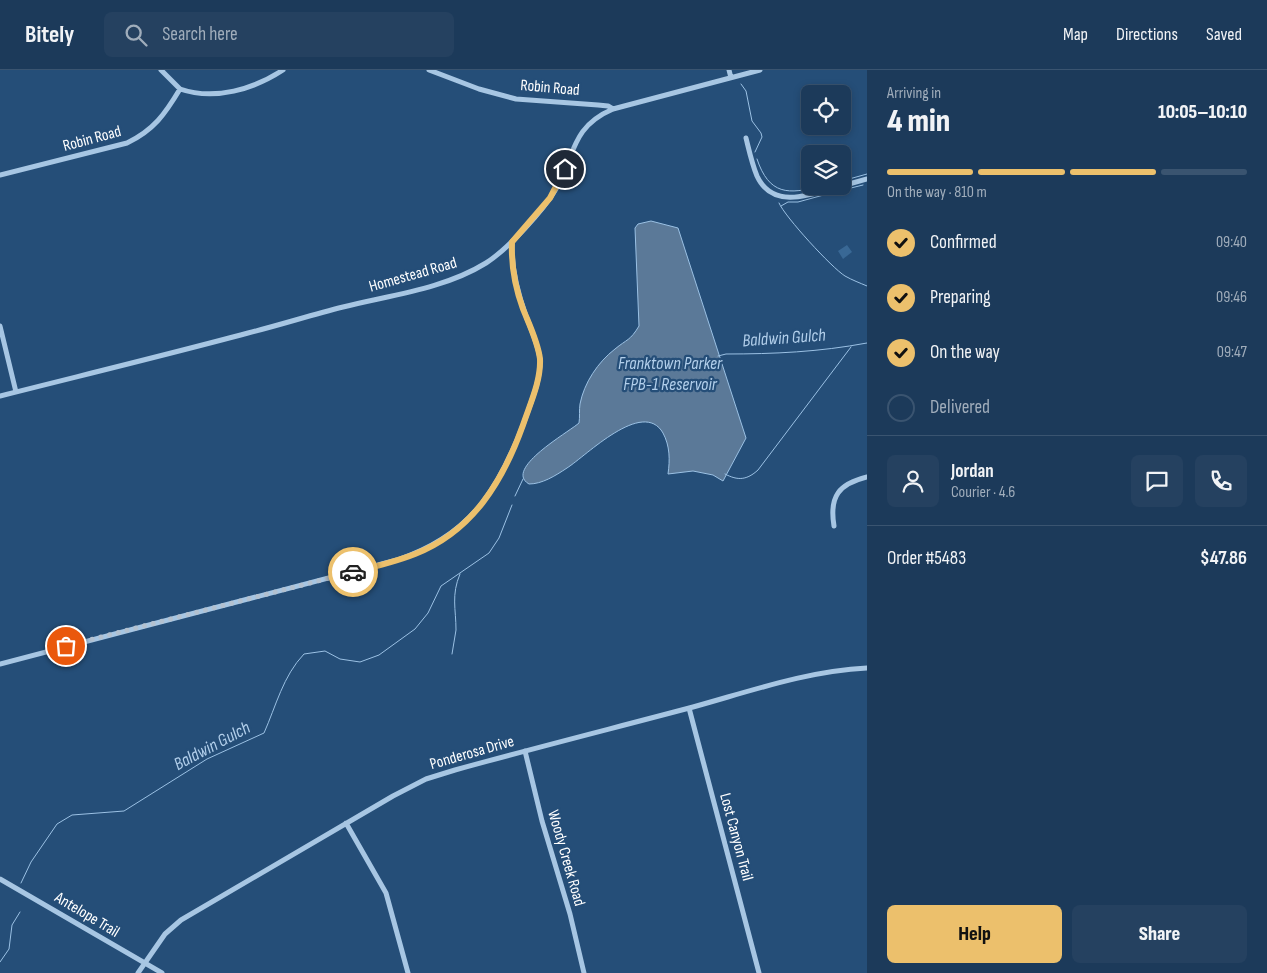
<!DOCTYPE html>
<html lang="en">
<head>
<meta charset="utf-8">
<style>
	body { margin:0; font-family:"Sofia Sans Condensed",sans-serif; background:#254160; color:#f1f3f6; height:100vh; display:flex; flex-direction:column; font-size:19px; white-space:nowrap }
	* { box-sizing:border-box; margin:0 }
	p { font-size:16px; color:#a0adbb }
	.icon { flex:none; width:28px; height:28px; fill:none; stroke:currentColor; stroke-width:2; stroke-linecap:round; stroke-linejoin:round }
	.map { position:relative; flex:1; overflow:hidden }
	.details { display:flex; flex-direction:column; background:#1c3a5a; width:400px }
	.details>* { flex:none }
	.controls { position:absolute; left:801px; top:15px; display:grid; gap:10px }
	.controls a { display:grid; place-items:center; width:50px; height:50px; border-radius:8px; background:#1c3a5a; box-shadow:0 2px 8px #0003,0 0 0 1px #3a5470; font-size:25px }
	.pin { position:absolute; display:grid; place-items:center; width:42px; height:42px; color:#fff; margin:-21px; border:2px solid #fff; border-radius:50%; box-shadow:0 1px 5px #0007 }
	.courier { position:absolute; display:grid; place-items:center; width:50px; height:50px; margin:-25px; border:4px solid #ecc06c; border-radius:50%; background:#fff; color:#222; box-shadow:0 1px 6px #0007 }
	.headline em { font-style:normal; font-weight:800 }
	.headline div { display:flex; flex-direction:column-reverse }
	.headline { display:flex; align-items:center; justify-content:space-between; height:85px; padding:0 20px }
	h1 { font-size:32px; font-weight:800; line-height:38px }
	.bar { display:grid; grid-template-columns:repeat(4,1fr); gap:8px 5px; align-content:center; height:60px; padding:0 20px }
	.bar i { height:6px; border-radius:4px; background:#3a5470 }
	.bar .selected { background:#ecc06c }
	.bar p { grid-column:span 4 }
	.line { display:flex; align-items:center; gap:12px; padding:0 20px; border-top:1px solid #3a5470 }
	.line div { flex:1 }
	.round { display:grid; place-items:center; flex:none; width:52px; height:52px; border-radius:8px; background:#254160 }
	ol { padding:0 20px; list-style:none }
	li { display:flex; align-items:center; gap:15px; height:55px }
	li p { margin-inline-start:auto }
	li .icon { padding:5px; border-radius:50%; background:#ecc06c; color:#111; stroke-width:4 }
	li:last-child { color:#a0adbb }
	li i { width:28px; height:28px; border:2px solid #3a5470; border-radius:50% }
	.action { display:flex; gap:10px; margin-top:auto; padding:10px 20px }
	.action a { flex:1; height:58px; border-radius:8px; background:#ecc06c; color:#111; font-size:20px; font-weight:800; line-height:58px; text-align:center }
	.action a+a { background:#254160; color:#f1f3f6 }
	header { display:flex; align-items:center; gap:30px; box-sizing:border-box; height:70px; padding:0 25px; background:#1c3a5a; border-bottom:1px solid #3a5470 }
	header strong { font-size:24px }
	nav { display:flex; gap:28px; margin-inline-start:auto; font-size:18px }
	.search { width:350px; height:45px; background:#254160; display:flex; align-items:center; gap:12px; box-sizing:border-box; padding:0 18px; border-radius:8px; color:#a0adbb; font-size:19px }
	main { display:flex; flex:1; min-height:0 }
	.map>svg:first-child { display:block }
	.green { fill:#396895 }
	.water { fill:#5b7998; stroke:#9bc1e4 }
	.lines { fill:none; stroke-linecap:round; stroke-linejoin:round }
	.stream { stroke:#9bc1e4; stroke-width:1 }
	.street { stroke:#a7c6e3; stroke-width:5 }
	.done { stroke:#b3c1d0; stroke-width:5; stroke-dasharray:0 9 }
	.route { stroke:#ecc06c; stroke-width:6 }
	.labels { text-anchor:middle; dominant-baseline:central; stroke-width:4.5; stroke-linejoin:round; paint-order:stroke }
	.street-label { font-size:16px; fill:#fff; stroke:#254e78 }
	.water-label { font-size:18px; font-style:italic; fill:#b2cfeb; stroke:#254e78 }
</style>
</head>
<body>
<header>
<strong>Bitely</strong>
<div class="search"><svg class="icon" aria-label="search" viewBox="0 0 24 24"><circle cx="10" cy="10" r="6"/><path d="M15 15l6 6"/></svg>Search here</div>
<nav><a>Map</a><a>Directions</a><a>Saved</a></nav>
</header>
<main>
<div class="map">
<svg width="867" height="903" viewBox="0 0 867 903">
	<rect width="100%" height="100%" fill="#254e78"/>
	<path class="green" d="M847,175l5,7 -9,7 -5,-8z"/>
	<path class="water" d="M651,151l27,7 68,210 -23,43 -10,-6 -20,-4 -25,3c2,-14 2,-28 -5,-41 -20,-35 -77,23 -96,35 -12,8 -25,16 -38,16 -26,-15 40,-52 50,-61 1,-6 0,-13 1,-19 4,-21 18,-42 35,-55 12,-10 15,-8 24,-23l-4,-98 3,-4z"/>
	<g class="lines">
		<path class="stream" d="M741,14l5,7 6,30 9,12 1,4 -7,15
			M757,89c12,36 31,36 64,27
			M842,111l25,-7
			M835,122l28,-7
			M779,133c6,14 53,65 66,73 7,4 15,7 22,10
			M781,136l7,-4h10l33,-9
			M718,286l8,-2c48,0 93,-2 141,-11
			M725,404c13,7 22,6 33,-4l93,-123
			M515,426l8,-17
			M452,584c1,-8 3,-16 4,-24 0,-21 -5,-35 4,-56
			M21,813l10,-21 26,-38 15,-9 52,-4 83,-52 57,-26c12,-27 19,-57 40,-79l21,-3 15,8 20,3 19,-7 36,-26 13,-16 13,-27 48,-33 10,-15 13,-33
			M0,892l9,-13 3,-24 8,-13"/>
		<path class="street" d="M161,0l19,19
			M429,0l50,19 37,10 82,6 10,1 5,3
			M729,0l2,8
			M746,68c3,12 6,26 11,38 16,35 56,18 83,10
			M0,105l127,-32c27,-13 38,-29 53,-54 35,12 74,0 103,-19
			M842,116l25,-7
			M0,256l16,66
			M0,326c83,-21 166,-41 248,-63 32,-8 63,-18 95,-26 48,-12 101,-18 143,-44 22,-14 57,-52 70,-74 19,-34 15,-62 57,-80l147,-39
			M834,456c-5,-30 5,-42 33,-49
			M0,594l397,-104c75,-25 103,-72 129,-143 6,-18 15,-38 14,-58 -2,-15 -9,-30 -14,-43 -9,-25 -15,-48 -14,-74
			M689,638l70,265
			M525,681l17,70 28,93 14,59
			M346,753l40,70 22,80
			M0,809l162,94
			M138,903l27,-39 16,-14 212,-124 33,-17 29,-9c79,-22 159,-42 238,-63 58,-16 114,-36 174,-39"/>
	</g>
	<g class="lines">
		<path class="done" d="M66,576l287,-74"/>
		<path class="route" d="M353,502c21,-5 42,-10 62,-18 58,-23 88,-73 108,-129 7,-21 18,-44 17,-66 -2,-17 -11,-35 -17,-50 -8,-22 -12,-44 -11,-67l38,-44 15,-29"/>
	</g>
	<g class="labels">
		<g class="street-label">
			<text transform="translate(550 18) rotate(5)">Robin Road</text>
			<text transform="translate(92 69) rotate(-15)">Robin Road</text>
			<text transform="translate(413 205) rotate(-16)">Homestead Road</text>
			<text transform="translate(472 683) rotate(-16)">Ponderosa Drive</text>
			<text transform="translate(736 767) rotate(75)">Lost Canyon Trail</text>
			<text transform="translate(566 788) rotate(74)">Woody Creek Road</text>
			<text transform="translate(87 845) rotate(31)">Antelope Trail</text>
		</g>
		<g class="water-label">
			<text transform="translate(784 268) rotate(-4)">Baldwin Gulch</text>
			<text x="670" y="293">Franktown Parker<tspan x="670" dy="21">FPB-1 Reservoir</tspan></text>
			<text transform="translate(212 676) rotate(-28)">Baldwin Gulch</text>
		</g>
	</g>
</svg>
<div class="controls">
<a><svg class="icon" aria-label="locate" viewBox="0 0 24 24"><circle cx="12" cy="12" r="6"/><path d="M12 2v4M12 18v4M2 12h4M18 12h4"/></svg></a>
<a><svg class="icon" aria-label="layers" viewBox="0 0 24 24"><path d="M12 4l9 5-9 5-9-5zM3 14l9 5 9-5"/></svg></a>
</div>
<div class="pin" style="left:66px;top:576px;background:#ea580c"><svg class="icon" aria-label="bag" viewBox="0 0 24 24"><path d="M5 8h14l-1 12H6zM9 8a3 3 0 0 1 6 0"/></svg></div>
<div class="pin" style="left:565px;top:99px;background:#1f2937"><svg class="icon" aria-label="home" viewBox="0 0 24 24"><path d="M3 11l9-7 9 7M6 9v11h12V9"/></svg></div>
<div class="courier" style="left:353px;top:502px"><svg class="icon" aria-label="car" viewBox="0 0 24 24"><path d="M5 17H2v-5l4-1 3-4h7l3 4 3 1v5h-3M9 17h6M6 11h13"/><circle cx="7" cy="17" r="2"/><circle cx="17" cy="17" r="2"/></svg></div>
</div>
<section class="details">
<div class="headline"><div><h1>4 min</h1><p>Arriving in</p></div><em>10:05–10:10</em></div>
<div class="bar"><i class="selected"></i><i class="selected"></i><i class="selected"></i><i></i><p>On the way · 810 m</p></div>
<ol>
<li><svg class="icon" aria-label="check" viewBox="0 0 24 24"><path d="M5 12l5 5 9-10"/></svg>Confirmed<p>09:40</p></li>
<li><svg class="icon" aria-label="check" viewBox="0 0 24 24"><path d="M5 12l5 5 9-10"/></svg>Preparing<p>09:46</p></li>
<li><svg class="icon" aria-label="check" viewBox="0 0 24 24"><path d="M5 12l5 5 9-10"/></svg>On the way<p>09:47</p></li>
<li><i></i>Delivered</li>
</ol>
<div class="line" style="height:90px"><a class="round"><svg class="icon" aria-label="person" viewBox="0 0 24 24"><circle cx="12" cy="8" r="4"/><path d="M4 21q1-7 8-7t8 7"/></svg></a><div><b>Jordan</b><p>Courier · 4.6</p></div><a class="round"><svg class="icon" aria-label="chat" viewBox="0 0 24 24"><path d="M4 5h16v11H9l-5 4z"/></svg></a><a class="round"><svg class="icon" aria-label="phone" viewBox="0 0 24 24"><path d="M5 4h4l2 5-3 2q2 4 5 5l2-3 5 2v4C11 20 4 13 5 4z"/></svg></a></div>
<div class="line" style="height:65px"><div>Order #5483</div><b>$47.86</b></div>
<div class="action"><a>Help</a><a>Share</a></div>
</section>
</main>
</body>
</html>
